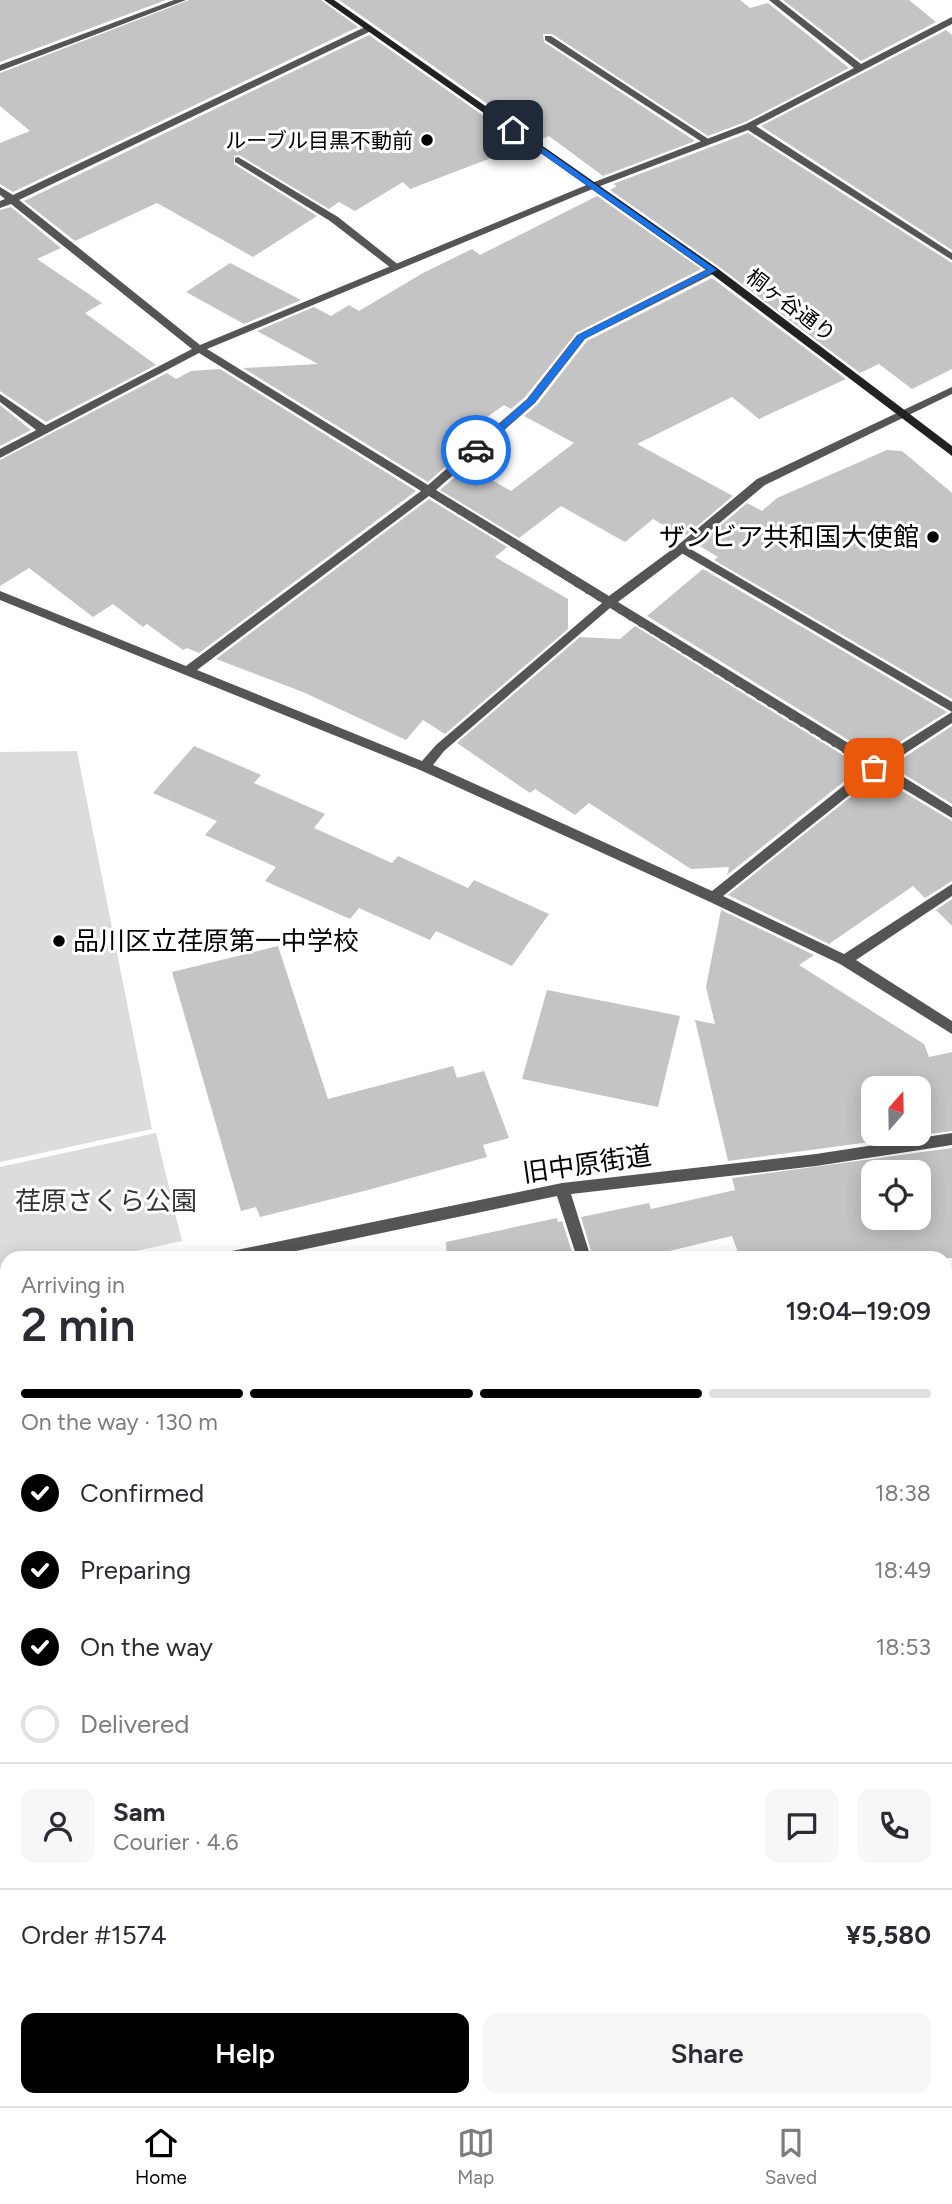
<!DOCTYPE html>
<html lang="en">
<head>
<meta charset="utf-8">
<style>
	body { margin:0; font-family:Figtree,"Noto Sans JP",sans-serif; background:#f7f7f7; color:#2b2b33; height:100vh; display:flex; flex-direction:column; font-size:26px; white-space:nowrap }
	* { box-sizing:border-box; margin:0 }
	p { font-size:23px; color:#7c7c81 }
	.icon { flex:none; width:38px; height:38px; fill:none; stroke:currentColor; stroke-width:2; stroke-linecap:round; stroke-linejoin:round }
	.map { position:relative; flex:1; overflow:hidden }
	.panel { position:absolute; left:0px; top:1251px; width:952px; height:856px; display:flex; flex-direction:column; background:#fff; border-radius:21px 21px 0 0; box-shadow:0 4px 18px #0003 }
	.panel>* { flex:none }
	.needle { width:46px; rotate:20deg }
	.controls { position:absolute; left:861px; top:1076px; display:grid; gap:14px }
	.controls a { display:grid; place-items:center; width:70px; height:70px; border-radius:14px; background:#fff; box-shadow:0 4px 18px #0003; font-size:35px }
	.pin { position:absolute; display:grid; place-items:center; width:60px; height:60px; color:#fff; margin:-30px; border-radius:14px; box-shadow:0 4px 10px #0006 }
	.courier { position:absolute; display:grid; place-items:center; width:70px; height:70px; margin:-35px; border:5px solid #1a73e8; border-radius:50%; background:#fff; color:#222; box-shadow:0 2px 9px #0007 }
	.head em { font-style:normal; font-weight:600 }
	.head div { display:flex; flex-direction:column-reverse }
	.head { display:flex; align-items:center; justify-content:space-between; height:119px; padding:0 21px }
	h1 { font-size:46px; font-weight:600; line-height:52px }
	.bar { display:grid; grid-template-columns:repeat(4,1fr); gap:10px 7px; align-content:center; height:84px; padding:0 21px }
	.bar i { height:9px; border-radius:5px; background:#e1e1e2 }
	.bar .current { background:#000 }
	.bar p { grid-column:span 4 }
	.line { display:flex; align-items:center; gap:18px; padding:0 21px; border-top:2px solid #e1e1e2 }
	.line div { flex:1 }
	.round { display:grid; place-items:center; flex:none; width:74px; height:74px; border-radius:14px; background:#f7f7f7 }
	ol { padding:0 21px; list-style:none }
	li { display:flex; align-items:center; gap:21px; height:77px }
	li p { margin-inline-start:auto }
	li .icon { padding:7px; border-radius:50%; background:#000; color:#fff; stroke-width:4 }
	li:last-child { color:#7c7c81 }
	li i { width:38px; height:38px; border:4px solid #e1e1e2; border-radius:50% }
	.primary-button { display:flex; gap:14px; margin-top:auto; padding:14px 21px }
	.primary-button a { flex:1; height:80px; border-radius:14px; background:#000; color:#fff; font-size:28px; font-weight:600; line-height:80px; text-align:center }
	.primary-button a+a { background:#f7f7f7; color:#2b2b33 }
	.tabs { display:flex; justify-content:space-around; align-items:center; height:98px; border-top:2px solid #e1e1e2; background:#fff; font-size:19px; color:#7c7c81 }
	.tabs a { display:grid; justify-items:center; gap:4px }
	.tabs .current { color:#000 }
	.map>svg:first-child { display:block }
	.green { fill:#dcdcdc }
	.building { fill:#c4c4c4; fill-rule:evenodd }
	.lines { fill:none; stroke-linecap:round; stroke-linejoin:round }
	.primary-casing { stroke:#dbdbdb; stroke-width:3 }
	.highway-casing { stroke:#dbdbdb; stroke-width:3 }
	.lane { fill:#555; fill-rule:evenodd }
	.street { fill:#555; fill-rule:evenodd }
	.secondary { fill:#222; fill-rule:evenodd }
	.primary { fill:#000; fill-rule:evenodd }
	.highway { fill:#000; fill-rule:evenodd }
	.route { fill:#1a73e8 }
	.done { stroke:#595959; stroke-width:7; stroke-dasharray:0 12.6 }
	.poi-dot { fill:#000; stroke:#fff; stroke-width:2.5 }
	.labels { text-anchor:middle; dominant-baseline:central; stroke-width:6; stroke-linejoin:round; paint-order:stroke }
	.far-poi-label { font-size:21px; fill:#000; stroke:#fff; text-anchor:end }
	.far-street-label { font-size:21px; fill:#000; stroke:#fff }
	.poi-label { font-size:26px; fill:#000; stroke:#fff; text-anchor:end }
	.street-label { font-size:26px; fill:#000; stroke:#fff }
	.park-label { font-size:26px; fill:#333; stroke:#fff }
</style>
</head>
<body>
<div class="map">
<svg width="952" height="2106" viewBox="0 0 952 2106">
	<rect width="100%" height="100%" fill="#fff"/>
	<path class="green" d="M77,751l75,378 -152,33v-410z
		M156,1133l26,108 -79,17h-96v22l-7,2v-115z"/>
	<path class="building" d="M0,0h166l-166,62z
		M189,0h132l37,27 -345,165 -13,-8v-41l30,-12 -30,-25v-33z
		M339,0h401l10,8 18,-5 81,65 -104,54 -37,14 -156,-102h-9l1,8 151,99 -92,35 -54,-40 -10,4z
		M783,0h126l27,22 -75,39z
		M946,30l6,5v215l-191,-124z
		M369,35l156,110 -115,44 -7,-7 -48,29 -16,-9 -10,7 -90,-54 -5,1v8l83,52 -64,41 -96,-54 -82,38 -51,-40z
		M748,133l204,130v106l-40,20 -33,-25 -19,9 -142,-107 -108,-76 7,-4 -4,-2z
		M597,196l104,73 -125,64 -51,64 -14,12 -7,-4 -63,45 14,8 -27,24 -185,-114 75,-4 -61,-33 57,-24 17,9 18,-11 10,6 64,-38 49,-24 8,6z
		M11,207l50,41 -24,11 65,44 -17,10 71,52 -110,57 -46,-31v-181z
		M230,263l71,37 -57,24 -58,-32z
		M712,278l134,101 -87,40 -27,-22 -95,47 96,52 -49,41 -31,-18 -28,23 -64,-36 -42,32 -79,-48 28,-24 43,25 63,-48 -50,-27 13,-11 50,-64z
		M220,369l196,122 -217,162 -12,-5 -4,2 -36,-26 -4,3 -30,-23 -20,13 -64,-49 -29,18v-126l167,-87 9,6 15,-8z
		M0,405l31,25 -31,16z
		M887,450l15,1 50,42v206l-238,-139 4,-3 -20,-12 49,-42 15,8 15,-13z
		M429,499l78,48 -12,10 73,42v30l-123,105 -22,-14 -17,20 -103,-48 -87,-33z
		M703,569l244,143 -71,45 -229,-141z
		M635,626l227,141 -135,108 2,-8 -38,2 -102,-66 -14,12 -40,-26 -5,4 -73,-50 123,-106 40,2z
		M952,726v78l-61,-38z
		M194,746l67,29 -7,8 71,31 -11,14 78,35 6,-7 70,32 6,-8 75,34 -37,52 -76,-35 -6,9 -71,-32 -9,11 -85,-38 11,-14 -71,-32 12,-14 -64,-28z
		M877,776l75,45v60l-27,17 -12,-12 -84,58 -101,-49z
		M952,899v27l-16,-16z
		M721,910l93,45 -15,10 125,79 5,13 23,-5v79l-224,30 -33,-141 20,4 -9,-37zM873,1088h46v46h-46z
		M278,946l50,153 125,-33 4,12 27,-7 25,67 -26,7 4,12 -119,33 -108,27 -4,-10 -15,4 -69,-239z
		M547,990l133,26 -22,91 -136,-28z
		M952,1148v110h-212l-8,-22 -67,16 2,6h-74l-12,-41 68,-14 2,6 84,-19 -3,-12zM873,1172h46v46h-46z
		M557,1218l1,4 4,-1 12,37h-127l-1,-16z"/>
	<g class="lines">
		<defs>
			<path id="primary" d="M952,1685v22l-7,3v-22z
				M952,1829v22l-7,1v-22z
				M7,1981v24l-7,2v-24z
				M7,2059v24l-7,2v-24z"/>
			<path id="highway" d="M952,1717v26l-7,2v-26z
				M952,1775v26l-7,2v-26z"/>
		</defs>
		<use href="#primary" class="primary-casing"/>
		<use href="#highway" class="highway-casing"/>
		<path class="lane" d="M545,36h6l162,106 -8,2 -160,-104z
			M238,157l100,60 62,49 -9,2 -61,-47 -95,-59v-4z
			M0,394l48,33v6h-8l-40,-31z
			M682,544l270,158v10l-274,-161v-6z"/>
		<path class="street" d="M174,0h12l-186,71v-6z
			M769,0h10l82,64 91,-47v7l-196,102 196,127v7l-204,-130 -153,58 -388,161 221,136 99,-86 50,-64 132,-67h8v4l-132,67 -50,64 -99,87 173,106 69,-51 79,-66 195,-92v7l-187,91 -79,66 -68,51 258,158 76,-48v11l-66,43 66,41v11l-75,-45 -154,123 121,58 108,-70v12l-96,64 96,61v13l-112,-70 -132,-63 -288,-131 -420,-170v-9l186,75 235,-175 -222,-138 -199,105v-9l192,-100 -181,-145 -11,4v-7l5,-2 -5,-4v-8l13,8 352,-168h6v4l-352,169 181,145 389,-161 157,-60 108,-56zM429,496l173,107 -166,142 -14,16 -225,-91zM610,608l257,159 -155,124 -279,-126 11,-14z
			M952,1133v12l-136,21 -245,28 20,64h-14l-20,-62 -294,62h-38l2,-5 5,-2 330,-68 254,-29z
			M7,1301v14l-7,1v-14z
			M952,1368v14l-7,2v-14z
			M76,2100h20l1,6h-20z
			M549,2100h20l1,6h-20z"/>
		<path class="secondary" d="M324,0h10l383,268 235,178v10l-243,-184z"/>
		<use href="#primary" class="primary"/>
		<use href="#highway" class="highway"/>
	</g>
	<path class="route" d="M511,129h5l201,141 -133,69 -50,64 -58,50 -3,-1v-4l55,-49 50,-64 129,-65 -196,-138z"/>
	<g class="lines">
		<path class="done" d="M476,450l-48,41 446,277"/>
	</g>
	<g class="poi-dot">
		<circle cx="427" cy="140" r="7"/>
		<circle cx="933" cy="537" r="7"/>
		<circle cx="59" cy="941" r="7"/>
	</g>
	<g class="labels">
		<g class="far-poi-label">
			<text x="413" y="140">ルーブル目黒不動前</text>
		</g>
		<g class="far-street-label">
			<text transform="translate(791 305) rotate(37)">桐ヶ谷通り</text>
		</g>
		<g class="poi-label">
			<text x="919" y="537">ザンビア共和国大使館</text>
			<text x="73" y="941" text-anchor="start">品川区立荏原第一中学校</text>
		</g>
		<g class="street-label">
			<text transform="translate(587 1164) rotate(-8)">旧中原街道</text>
		</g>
		<g class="park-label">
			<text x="106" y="1201">荏原さくら公園</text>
		</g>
	</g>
</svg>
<div class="controls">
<a><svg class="needle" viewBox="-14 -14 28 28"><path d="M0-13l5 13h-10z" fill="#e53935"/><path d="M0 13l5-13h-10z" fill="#7c7c81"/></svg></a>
<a><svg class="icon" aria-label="locate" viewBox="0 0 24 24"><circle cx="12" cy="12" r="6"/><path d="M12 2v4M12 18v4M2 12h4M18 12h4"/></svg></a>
</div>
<div class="pin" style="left:874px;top:768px;background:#ea580c"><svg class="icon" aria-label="bag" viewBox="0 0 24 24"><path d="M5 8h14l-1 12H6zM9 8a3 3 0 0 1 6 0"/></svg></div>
<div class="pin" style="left:513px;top:130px;background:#1f2937"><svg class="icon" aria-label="home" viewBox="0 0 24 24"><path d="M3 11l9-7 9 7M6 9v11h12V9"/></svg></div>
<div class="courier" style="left:476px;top:450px"><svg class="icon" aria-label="car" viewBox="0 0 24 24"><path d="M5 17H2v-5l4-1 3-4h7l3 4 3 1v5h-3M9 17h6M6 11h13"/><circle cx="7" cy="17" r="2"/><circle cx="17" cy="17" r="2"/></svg></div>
<section class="panel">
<div class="head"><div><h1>2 min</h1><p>Arriving in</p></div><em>19:04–19:09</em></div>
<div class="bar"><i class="current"></i><i class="current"></i><i class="current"></i><i></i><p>On the way · 130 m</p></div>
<ol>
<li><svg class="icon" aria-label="check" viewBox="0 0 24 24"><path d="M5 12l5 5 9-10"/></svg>Confirmed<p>18:38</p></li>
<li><svg class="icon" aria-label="check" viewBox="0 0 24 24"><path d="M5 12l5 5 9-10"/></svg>Preparing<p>18:49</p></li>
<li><svg class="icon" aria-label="check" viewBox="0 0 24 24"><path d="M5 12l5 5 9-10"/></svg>On the way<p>18:53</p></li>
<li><i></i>Delivered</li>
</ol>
<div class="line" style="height:126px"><a class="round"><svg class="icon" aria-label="person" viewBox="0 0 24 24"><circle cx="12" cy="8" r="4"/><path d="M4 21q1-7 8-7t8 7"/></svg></a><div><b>Sam</b><p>Courier · 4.6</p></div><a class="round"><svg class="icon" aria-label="chat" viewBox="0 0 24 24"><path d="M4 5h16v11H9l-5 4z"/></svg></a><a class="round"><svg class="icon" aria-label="phone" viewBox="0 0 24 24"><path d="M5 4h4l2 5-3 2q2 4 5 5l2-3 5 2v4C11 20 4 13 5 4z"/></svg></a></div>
<div class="line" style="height:91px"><div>Order #1574</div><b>¥5,580</b></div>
<div class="primary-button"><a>Help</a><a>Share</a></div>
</section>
</div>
<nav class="tabs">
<a class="current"><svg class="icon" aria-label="home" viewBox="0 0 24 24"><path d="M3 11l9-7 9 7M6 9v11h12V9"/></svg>Home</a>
<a><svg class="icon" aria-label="map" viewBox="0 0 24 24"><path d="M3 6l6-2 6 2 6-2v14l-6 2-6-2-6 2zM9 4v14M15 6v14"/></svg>Map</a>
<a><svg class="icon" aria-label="saved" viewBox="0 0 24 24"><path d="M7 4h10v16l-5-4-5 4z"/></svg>Saved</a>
</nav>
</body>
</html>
